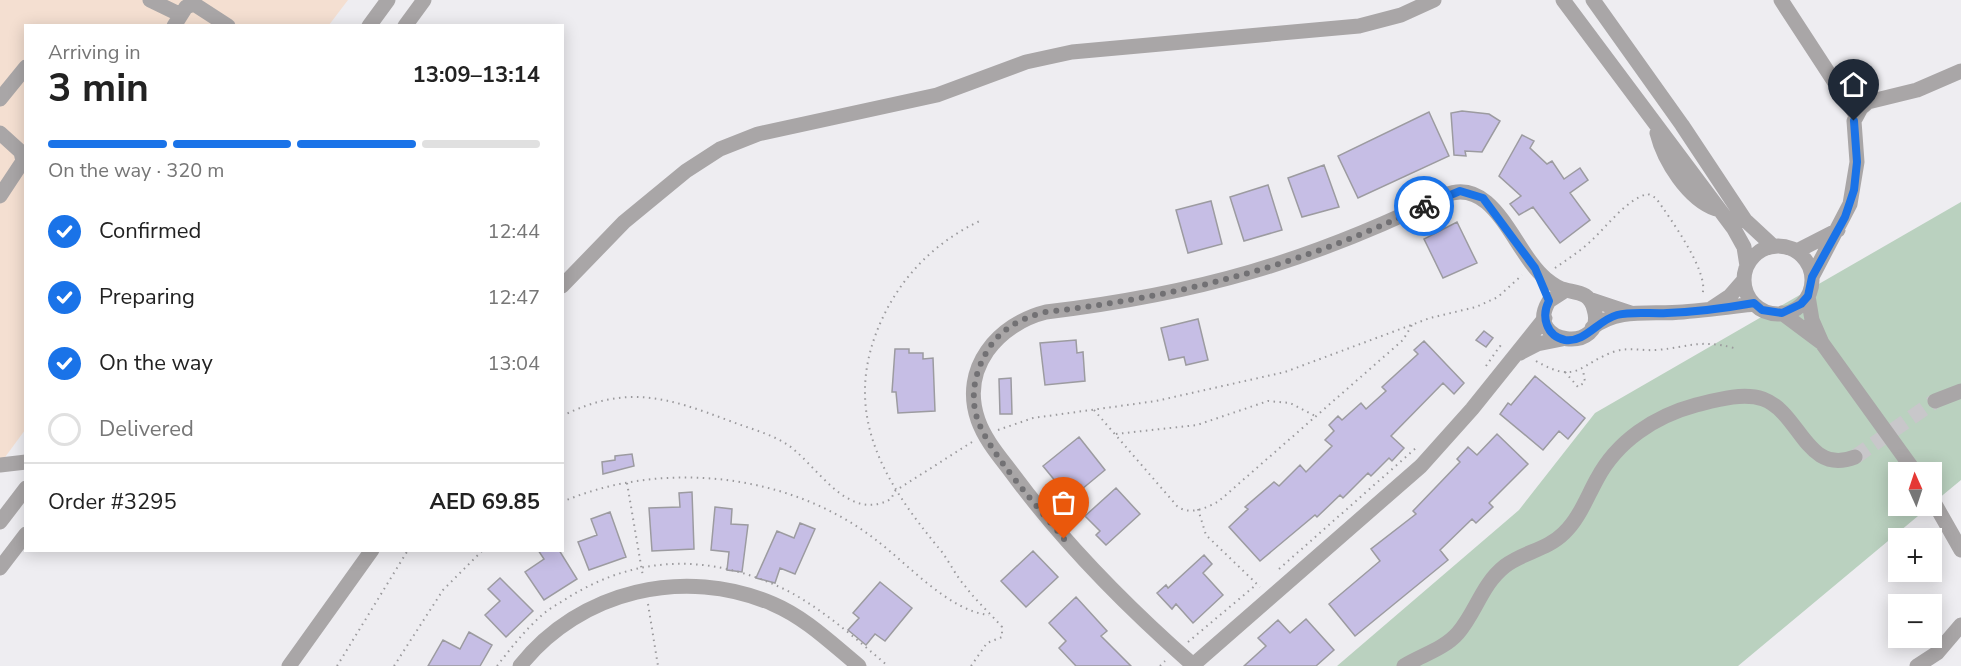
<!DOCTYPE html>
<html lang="en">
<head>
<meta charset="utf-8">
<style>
	body { margin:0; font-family:"Nunito Sans",sans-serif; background:#f6f6f6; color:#222; height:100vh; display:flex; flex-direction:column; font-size:22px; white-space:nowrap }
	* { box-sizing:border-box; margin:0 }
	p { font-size:20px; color:#767676 }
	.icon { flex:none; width:33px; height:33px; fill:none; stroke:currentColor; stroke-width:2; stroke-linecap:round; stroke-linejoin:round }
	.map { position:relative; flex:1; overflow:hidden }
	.details { position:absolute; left:24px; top:24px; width:540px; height:528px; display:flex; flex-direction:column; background:#fff; border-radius:0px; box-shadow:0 3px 15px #0003 }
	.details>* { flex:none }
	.needle { width:39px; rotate:357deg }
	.tools { position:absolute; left:1888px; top:462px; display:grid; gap:12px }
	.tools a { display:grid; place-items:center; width:54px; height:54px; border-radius:0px; background:#fff; box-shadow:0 3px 15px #0003; font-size:30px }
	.pin { position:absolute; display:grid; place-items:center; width:51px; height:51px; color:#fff; margin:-62px -26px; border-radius:50% 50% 50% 0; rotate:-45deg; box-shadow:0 0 6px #0007 }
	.pin .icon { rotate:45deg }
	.courier { position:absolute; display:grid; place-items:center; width:60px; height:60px; margin:-30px; border:4px solid #1a73e8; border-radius:50%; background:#fff; color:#222; box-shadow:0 2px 8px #0007 }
	.head em { font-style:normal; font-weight:700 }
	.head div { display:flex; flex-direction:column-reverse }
	.head { display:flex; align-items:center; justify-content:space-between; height:102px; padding:0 24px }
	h1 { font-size:39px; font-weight:700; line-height:45px }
	.bar { display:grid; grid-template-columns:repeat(4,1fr); gap:9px 6px; align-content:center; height:72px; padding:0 24px }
	.bar i { height:8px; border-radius:4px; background:#e0e0e0 }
	.bar .on { background:#1a73e8 }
	.bar p { grid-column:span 4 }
	.line { display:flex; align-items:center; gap:15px; padding:0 24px; border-top:2px solid #e0e0e0 }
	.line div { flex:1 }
	ol { padding:0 24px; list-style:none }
	li { display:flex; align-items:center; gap:18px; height:66px }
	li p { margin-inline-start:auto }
	li .icon { padding:6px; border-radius:50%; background:#1a73e8; color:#fff; stroke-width:4 }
	li:last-child { color:#767676 }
	li i { width:33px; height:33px; border:3px solid #e0e0e0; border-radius:50% }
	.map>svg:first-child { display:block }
	.industrial { fill:#f4dfd1 }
	.green { fill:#bad1bf }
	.building { fill:#c6bee5; stroke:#9c9ba0; stroke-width:1.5 }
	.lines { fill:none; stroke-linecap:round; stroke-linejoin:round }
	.minor-tunnel { stroke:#c8c7ca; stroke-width:15; stroke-dasharray:15 8; stroke-linecap:butt }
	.path { stroke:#9b9a9d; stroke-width:2; stroke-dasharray:1.5 4.5; stroke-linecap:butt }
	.minor { stroke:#a9a6a7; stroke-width:15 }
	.done { stroke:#727174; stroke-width:6; stroke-dasharray:0 10.8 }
	.route { stroke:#1a73e8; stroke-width:8 }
</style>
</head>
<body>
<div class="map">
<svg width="1961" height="666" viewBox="0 0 1961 666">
	<rect width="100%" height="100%" fill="#eeedf1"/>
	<path class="industrial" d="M0,0h348l-19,25 -303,1 -1,404 -25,34z"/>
	<path class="green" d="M1961,202v278l-29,24v-32h-33v34h31l-192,160h-401l182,-156 76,-97z"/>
	<path class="building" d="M1462,111l27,3 11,7 -18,31 -17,-1 1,5 -12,-1 -3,-42z
		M1429,112l20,44 -91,42 -20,-42z
		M1522,135l12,6 -4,7 17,16 5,-3 12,18 16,-11 8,12 -18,13 20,27 -30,23 -27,-36 -14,8 -9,-11 11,-8 -22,-20z
		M1324,165l15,42 -37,10 -14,-39z
		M1268,185l14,45 -38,11 -14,-44z
		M1211,201l11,43 -34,9 -12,-43z
		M1457,222l20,41 -34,15 -19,-39z
		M1198,319l10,41 -22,5 -2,-8 -15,3 -8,-32z
		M1484,331l9,7 -7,9 -10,-7z
		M1076,340l1,13 6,-1 2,29 -40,4 -5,-42z
		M1424,341l40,42 -10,11 -11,-11 -52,53 13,12 -12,13 -3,-3 -18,18 -3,-3 -25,25 -3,-3 -23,22 -2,-2 -55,46 -31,-34 19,-18 -3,-2 29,-25 5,4 21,-21 6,7 26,-26 -7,-6 9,-9 -5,-6 9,-9 4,4 19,-17 5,6 20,-18 -4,-4 36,-33 -4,-4z
		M895,349h14v4h14v6l10,-1 2,53 -37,2 -2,-21h-4z
		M1535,376l50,42 -17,21 -9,-8 -16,19 -43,-36 8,-11 3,2z
		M1011,378l1,36h-12l-1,-35z
		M1497,434l31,30 -39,39 4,4 -17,16 -4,-4 -32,31 8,10 -93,76 -26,-32 51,-43 -9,-12 45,-35 -3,-3 47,-49 -3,-3 11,-12 9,8z
		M1079,437l26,33 -35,29 -27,-33z
		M632,454l2,12 -31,8 -1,-12 13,-2v-4z
		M1116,488l24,26 -34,31 -10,-10 4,-4 -15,-15z
		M692,492l2,57 -42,2 -3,-43 31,-1 -1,-14z
		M715,507l17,2 -1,15 17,1 -6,47 -15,-2 2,-18 -18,-2z
		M610,512l16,45 -37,13 -11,-28 19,-7 -6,-16z
		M800,523l15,6 -20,45 -15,-6 -5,15 -19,-5 21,-47 17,7z
		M538,550h21l18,29 -33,21 -19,-28 19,-13z
		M1033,551l25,26 -32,30 -25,-26z
		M1204,555l8,9 -9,9 20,22 -30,28 -17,-19 -4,5 -15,-16 9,-8 2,3z
		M500,578l33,33 -27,26 -21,-22 15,-14 -12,-12z
		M880,582l32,26 -27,33 -10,-7 -9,11 -18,-15 11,-12 -6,-5z
		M1076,597l31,34 -6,5 30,30h-55l-17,-18 7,-7 -17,-18z
		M1306,619l28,31 -18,16h-72l22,-20 -8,-8 20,-18 12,13z
		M469,632l23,13 -12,21h-52l15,-26 17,9z"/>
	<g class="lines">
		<path class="minor-tunnel" d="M1855,457l80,-56"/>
		<path class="path" d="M1555,268c13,-9 27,-18 38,-29 14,-13 35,-41 55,-45l8,4c13,19 55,76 46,97
			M1536,361c43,25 43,2 80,-10 14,-4 27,0 41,-1 32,-3 43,-11 77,-2
			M1486,366l14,-20 2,2
			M1565,372l13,15 7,-5 -2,-12
			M1094,410l83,96c12,10 30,2 42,-5l184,-161 9,-15
			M562,416c65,-32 104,-19 168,5 18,7 38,12 55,22 31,19 61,81 106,56l4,-8 77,-49
			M998,430l35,-12 123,-17 129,-29 145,-54 46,-11 22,-10 24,-22
			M1116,434l81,-9 71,-24 22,2 27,14
			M627,483l16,94
			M562,502c100,-43 228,-29 314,38 32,24 73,71 113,75
			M1198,509l8,26 54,52
			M1279,569l137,-121
			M648,604l10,62
			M1188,642l69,-58
			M337,666l71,-116
			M394,666l49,-76 40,-40
			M497,666c14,-18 28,-36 45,-51 8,-7 18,-12 27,-18 70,-43 143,-43 217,-7 37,19 70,49 102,76
			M971,666l16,-23 15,-6v-10c-12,-14 -26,-26 -37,-41 -9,-10 -15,-23 -23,-34 -60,-72 -103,-142 -59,-235 21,-44 55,-77 99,-97
			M1160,666l5,-5"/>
		<path class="minor" d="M150,0l31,15
			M1563,0l171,229 10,18 3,19
			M1593,0l89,125 63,95 28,26
			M1781,0l75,115
			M174,26l12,-19 8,-3 34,22
			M369,26l19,-26
			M405,26l19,-26
			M0,99l26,-32
			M0,133l21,19 2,9 -23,35
			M1657,133c7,28 31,66 59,76
			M1744 280a34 34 0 1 1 68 0a34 34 0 1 1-68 0Z
			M1797,251l41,-21
			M1812,277l38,-73 7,-42 -3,-41 7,-13 7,-6 49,-12 44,-19
			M562,286l62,-64 62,-51 34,-22 38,-15 179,-39 89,-33 46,-10 287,-26 42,-11 33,-15
			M1808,296l4,24 10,23 93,129
			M1589,299l42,14
			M1712,308l18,-12 14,-16
			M1782,313l40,30
			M1592,328c27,-21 59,-13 91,-16 24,-2 47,-5 71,-8
			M1520,353l17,-9 25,-5
			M1935,401l26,-10
			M0,465l26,-3
			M1932,499l29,51
			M0,522l26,-34
			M0,568l26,-34
			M1193,665c-66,-58 -128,-120 -181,-192 -12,-16 -27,-33 -34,-53 -18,-52 20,-96 68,-108 150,-18 263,-50 399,-117 50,-20 69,58 101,84 5,4 13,10 20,11 13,3 24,3 28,19 14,45 -72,37 -45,-8l17,-11
			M289,666l83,-116
			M520,666c60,-76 165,-100 253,-62 33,14 59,40 86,62
			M1192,666l229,-200 51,-57 73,-91
			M1404,666c18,-11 40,-17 54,-33 18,-21 24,-49 47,-67 18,-14 42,-16 59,-33 15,-14 23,-36 33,-54 20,-38 58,-63 99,-74 20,-5 47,-13 67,-6 38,14 43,77 92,58
			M1917,666l20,-13 24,-28"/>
	</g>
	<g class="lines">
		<path class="done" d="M1064,539c-24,-30 -73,-83 -86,-118 -8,-22 -4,-46 7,-66 13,-25 35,-37 61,-43 133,-15 257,-47 378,-106"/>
		<path class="route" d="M1424,206l36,-15 23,7 52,70 14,33c-8,15 -3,35 16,39 20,3 33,-20 52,-25 16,-4 34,-1 50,-2 29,-1 59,-5 87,-10l8,7 20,3 19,-9 7,-8 4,-19 33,-60 9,-27 3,-28 -3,-41"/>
	</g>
</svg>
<div class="tools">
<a><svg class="needle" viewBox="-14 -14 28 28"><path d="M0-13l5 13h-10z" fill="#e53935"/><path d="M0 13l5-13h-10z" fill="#767676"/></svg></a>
<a>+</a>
<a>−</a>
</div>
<div class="pin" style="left:1064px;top:539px;background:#ea580c"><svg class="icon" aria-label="bag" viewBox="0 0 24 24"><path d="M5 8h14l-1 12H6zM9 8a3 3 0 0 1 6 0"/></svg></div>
<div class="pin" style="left:1854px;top:121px;background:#1f2937"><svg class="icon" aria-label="home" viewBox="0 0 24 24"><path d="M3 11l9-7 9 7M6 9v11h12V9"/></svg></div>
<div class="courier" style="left:1424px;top:206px"><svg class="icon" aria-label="bike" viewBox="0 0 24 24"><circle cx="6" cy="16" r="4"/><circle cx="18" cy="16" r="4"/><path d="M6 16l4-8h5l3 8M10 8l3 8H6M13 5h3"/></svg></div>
<section class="details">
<div class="head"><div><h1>3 min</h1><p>Arriving in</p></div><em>13:09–13:14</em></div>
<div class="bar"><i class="on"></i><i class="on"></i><i class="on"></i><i></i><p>On the way · 320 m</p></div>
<ol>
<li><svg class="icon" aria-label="check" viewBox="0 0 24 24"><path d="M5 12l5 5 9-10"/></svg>Confirmed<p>12:44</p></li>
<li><svg class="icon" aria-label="check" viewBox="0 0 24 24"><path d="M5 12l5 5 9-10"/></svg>Preparing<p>12:47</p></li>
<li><svg class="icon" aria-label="check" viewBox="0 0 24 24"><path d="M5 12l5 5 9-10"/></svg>On the way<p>13:04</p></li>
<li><i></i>Delivered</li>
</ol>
<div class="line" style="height:78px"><div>Order #3295</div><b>AED 69.85</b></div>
</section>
</div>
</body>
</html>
